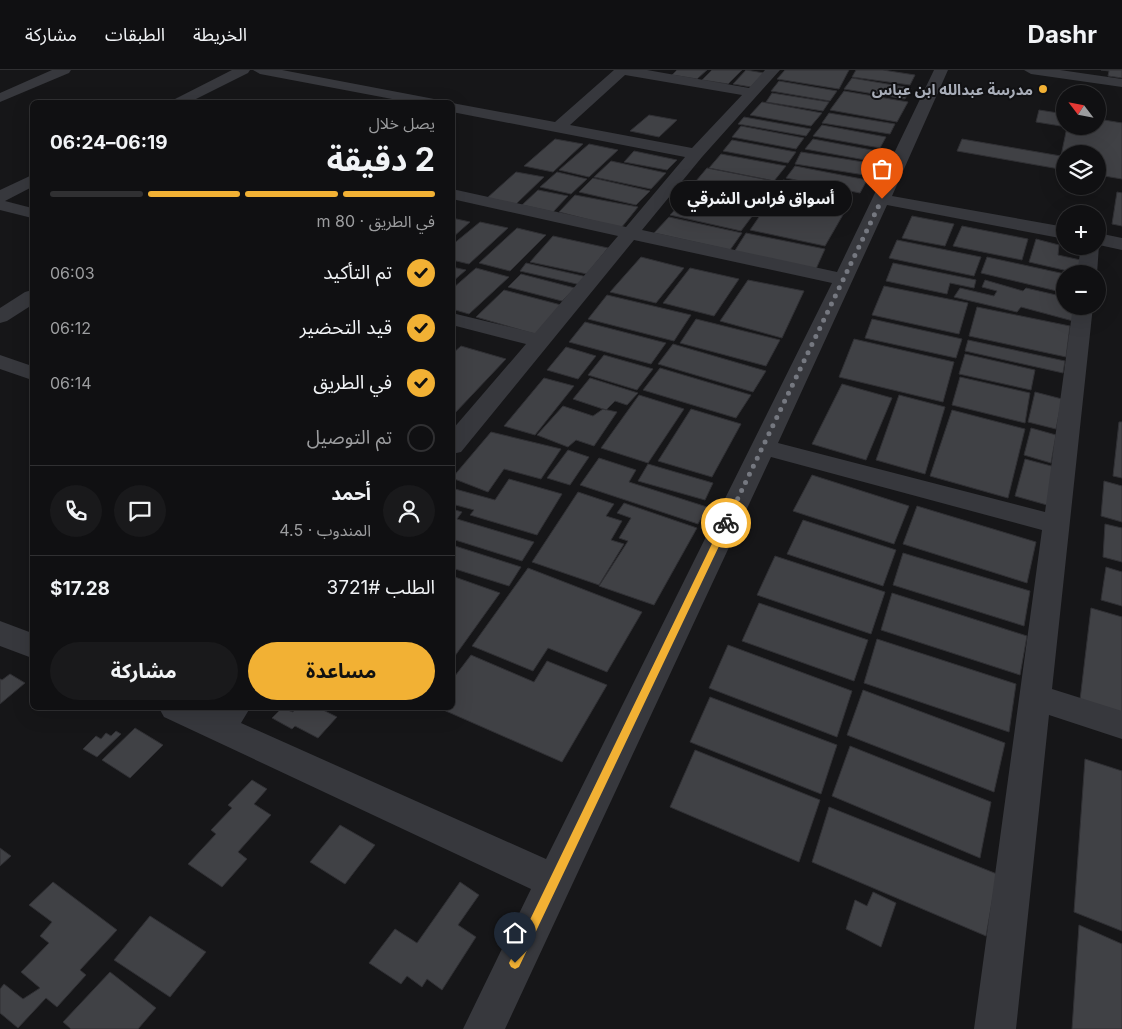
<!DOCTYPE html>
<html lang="ar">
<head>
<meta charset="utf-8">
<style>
	body { margin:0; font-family:Inter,"Noto Sans Arabic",sans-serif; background:#19191b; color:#f1f3f6; direction:rtl; height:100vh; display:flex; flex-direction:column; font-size:19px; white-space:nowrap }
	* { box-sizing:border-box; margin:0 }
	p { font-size:16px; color:#9c9d9f }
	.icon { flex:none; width:28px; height:28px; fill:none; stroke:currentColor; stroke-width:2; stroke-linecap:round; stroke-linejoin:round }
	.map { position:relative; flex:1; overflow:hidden; direction:ltr }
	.side { position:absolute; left:30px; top:30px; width:425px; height:610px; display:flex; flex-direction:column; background:#101012; border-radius:8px; box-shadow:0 5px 20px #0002,0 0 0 1px #303032; direction:rtl }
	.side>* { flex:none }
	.needle { width:32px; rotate:302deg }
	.buttons { position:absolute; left:1056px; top:15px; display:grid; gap:10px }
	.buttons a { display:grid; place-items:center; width:50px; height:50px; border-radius:50%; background:#101012; box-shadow:0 5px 20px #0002,0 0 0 1px #303032; font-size:25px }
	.pin { position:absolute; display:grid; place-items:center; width:42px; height:42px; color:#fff; margin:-51px -21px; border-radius:50% 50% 50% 0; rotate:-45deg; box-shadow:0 0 5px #0007 }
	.pin .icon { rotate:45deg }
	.courier { position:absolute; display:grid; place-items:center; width:50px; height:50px; margin:-25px; border:4px solid #f2b134; border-radius:50%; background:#fff; color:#222; box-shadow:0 1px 6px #0007 }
	.bubble { position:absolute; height:35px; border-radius:18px; background:#101012; box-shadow:0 5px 20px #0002,0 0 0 1px #303032; font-size:16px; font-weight:700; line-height:35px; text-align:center; direction:rtl }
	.overview em { font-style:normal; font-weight:700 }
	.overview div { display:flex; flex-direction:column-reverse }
	.overview { display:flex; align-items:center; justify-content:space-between; height:85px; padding:0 20px }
	h1 { font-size:32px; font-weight:700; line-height:38px }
	.bar { display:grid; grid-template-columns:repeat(4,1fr); gap:8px 5px; align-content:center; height:60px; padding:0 20px }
	.bar i { height:6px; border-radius:4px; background:#303032 }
	.bar .selected { background:#f2b134 }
	.bar p { grid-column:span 4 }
	.line { display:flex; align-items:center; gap:12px; padding:0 20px; border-top:1px solid #303032 }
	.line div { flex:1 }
	.round { display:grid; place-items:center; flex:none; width:52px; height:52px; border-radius:26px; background:#19191b }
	ol { padding:0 20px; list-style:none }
	li { display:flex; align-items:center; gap:15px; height:55px }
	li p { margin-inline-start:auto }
	li .icon { padding:5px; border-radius:50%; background:#f2b134; color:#111; stroke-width:4 }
	li:last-child { color:#9c9d9f }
	li i { width:28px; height:28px; border:2px solid #303032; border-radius:50% }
	.primary-button { display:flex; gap:10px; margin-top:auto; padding:10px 20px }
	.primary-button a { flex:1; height:58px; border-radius:30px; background:#f2b134; color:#111; font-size:20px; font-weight:700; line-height:58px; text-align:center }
	.primary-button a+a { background:#19191b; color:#f1f3f6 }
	header { display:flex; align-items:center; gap:30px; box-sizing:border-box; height:70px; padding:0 25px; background:#101012; border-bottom:1px solid #303032 }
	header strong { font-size:24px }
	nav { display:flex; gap:28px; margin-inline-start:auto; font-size:18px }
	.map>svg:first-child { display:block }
	.building { fill:#404145; stroke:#303034 }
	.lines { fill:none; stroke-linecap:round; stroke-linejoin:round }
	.minor { fill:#37383d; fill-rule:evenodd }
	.route { fill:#f2b134 }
	.done { stroke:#757880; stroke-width:5; stroke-dasharray:0 9 }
	.poi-dot { fill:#f2b134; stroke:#111113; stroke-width:2 }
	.labels { text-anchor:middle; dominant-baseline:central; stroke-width:4; stroke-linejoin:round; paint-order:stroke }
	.far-poi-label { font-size:15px; font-weight:bold; fill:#a8adb8; stroke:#111113; text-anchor:end }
</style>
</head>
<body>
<header>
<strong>Dashr</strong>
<nav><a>الخريطة</a><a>الطبقات</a><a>مشاركة</a></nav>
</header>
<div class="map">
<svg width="1122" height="959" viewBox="0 0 1122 959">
	<rect width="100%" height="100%" fill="#161618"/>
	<path class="building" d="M677,0h30l-10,9 -25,-4z
		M712,0h30l-14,14 -26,-4z
		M746,0l18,3 -13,14 -18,-3z
		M785,0h64l-10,19 -62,-10z
		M856,0h27l32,5 -5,10 -58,-8z
		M1101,0h21v8l-14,-2 1,-5z
		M852,8l59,10 -6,11 -61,-10z
		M779,11l58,10 -7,10 -59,-10z
		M844,21l64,11 -11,20 -67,-12z
		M772,23l57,9 -6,9 -57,-9z
		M762,32l60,11 -11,13 -61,-11z
		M1039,40l26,4v12h33v-7l24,4v56l-24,-4v-21h-33v16l-108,-19 5,-12 99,17 6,-29 -31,-5z
		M829,43l66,11 -5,10 -68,-11z
		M649,45l28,5 -18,17 -29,-6z
		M744,47l67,12 -5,7 -68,-12z
		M822,55l64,12 -6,11 -67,-12z
		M741,56l63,12 -8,11 -64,-12z
		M555,69l28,5 -30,28 -29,-6z
		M813,69l75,14 -6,10 -77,-14z
		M732,70l64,12 -8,11 -65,-12z
		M589,74l29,6 -29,27 -30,-7z
		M634,81l43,9 -10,10 -43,-8z
		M801,82l75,12 -5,12 -76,-12z
		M721,84l65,12 -12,15 -65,-13z
		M611,91l55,12 -15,16 -57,-12z
		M795,96l72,14 -7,13 -74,-15z
		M707,98l67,13 -9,13 -69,-13z
		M516,102l28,5 -28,27 -29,-6z
		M557,102l30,7 -16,15 -31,-7z
		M593,108l57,13 -14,14 -57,-13z
		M783,110l69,14 -8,15 -72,-14z
		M694,113l69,15 -10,13 -71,-15z
		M538,120l30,6 -15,16 -31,-7z
		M1117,122l5,1v33l-10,-2z
		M575,125l63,12 -17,21 -62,-16z
		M772,128l72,15 -19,33 -75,-16z
		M684,130l69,15 -12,16 -71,-16z
		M912,146l42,8 -9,22 -43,-8z
		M669,147l73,16 -12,17 -76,-17z
		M452,148l18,4 -18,16z
		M480,152l28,6 -39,36 -17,-4v-15z
		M962,156l66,13 -6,21 -69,-14z
		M517,158l29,7 -36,36 -31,-8z
		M746,163l79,16 -9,20 -82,-17z
		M553,166l55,12 -21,26 -57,-12z
		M1036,169l23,6 -1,10 27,6 -4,13 -52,-12z
		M897,170l84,17 -7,19 -85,-18z
		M641,187l43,11 -28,35 -46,-11z
		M987,187l78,17 -4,18 -80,-19z
		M526,193l61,14 -6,8 -61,-14z
		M893,193l83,17 -2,8 -24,-5 -3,11 -61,-13z
		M452,197l14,3 -14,12z
		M476,198l33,9 -40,37 -17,-5v-20z
		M690,198l49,11 -25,37 -51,-13z
		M521,204l54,14 -13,13 -54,-14z
		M748,210l56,11 -22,47 -62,-17z
		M985,210l38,11 3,-3 39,9v9h12l-4,15 -52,-14 -4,5 -63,-15 6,-9 34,8 3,-5 -15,-4z
		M884,216l84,17 -9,31 -87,-19z
		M504,220l61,16 -27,29 -62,-18z
		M607,225l84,20 -17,26 -86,-22z
		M977,237l93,19 -4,31 -97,-21z
		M696,249l84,21 -14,26 -86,-23z
		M872,249l90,20 -6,19 -91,-20z
		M585,252l81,21 -15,21 -82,-22z
		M854,269l100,23 -11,40 -104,-25z
		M968,270l97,21 -2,12 -98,-22z
		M673,274l93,27 -13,21 -95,-28z
		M461,276l45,13 -51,54 -3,-1v-58z
		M566,277l30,9 -18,23 -31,-9z
		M965,284l70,16 -4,20 -72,-16z
		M604,285l49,14 -16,21 -49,-15z
		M660,298l91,27 -15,23 -93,-28z
		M960,307l70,16 -5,30 -73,-18z
		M544,308l30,8 -39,49 -31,-9z
		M590,308l48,15 -11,12 -12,-4 -9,9 -33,-11z
		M842,314l50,14 -26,62 -54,-16z
		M1035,322l27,7 -6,30 -28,-7z
		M639,325l45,14 -36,54 -47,-15z
		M899,325l46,12 -20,67 -49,-14z
		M563,336l30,10 10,-7 14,3 -23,34 -18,-6 -8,7 -31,-12z
		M691,339l50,15 -29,53 -54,-16z
		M952,340l73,19 -17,69 -78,-22z
		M1119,352h3v56l-9,-2z
		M1031,358l25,7 -5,28 -27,-8z
		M491,362l70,17 -20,30 -37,-10 -16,23 -36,-14z
		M568,380l21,7 -19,28 -23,-7z
		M599,388l37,12 -7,12 78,25 -9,17 -118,-39z
		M1025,389l30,8 -8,38 -32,-9z
		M648,394l65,19 -8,17 -67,-19z
		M812,405l97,31 -15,38 -101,-33z
		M509,409l53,15 -25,41 -67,-20 4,-5 -22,-6v-12l3,-3 40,11z
		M1104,411l18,5v36l-21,-6z
		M578,422l36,12 -8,12 16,5 -11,19 13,4 -25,41 -67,-23z
		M624,433l73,25 -43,77 -55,-19 29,-45 -9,-3 12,-20 -14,-5z
		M917,436l119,36 -9,41 -124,-39z
		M452,439l10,3 -5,7 77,23 -12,19 -70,-22z
		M803,450l93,30 -13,36 -96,-32z
		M1105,454l17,4v34l-19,-5z
		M452,475l69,22 -12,19 -57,-18z
		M903,483l127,38 -6,35 -131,-41z
		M775,486l110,36 -14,42 -114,-39z
		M1106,497l16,5v34l-21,-6z
		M528,498l114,44 -35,60 -59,-24 -15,23 -61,-25z
		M452,506l48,17 -48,67z
		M892,523l135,43 -7,39 -139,-45z
		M759,533l109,37 -14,41 -112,-40z
		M1091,538l31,9v97l-42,-14z
		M877,569l139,45 -7,48 -145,-49z
		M728,575l124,46 -15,46 -128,-49z
		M471,585l63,27 13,-21 60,24 -45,77 -123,-54h13v-28z
		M10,604l15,9 -25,21v-25l2,1z
		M863,620l142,53 -11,49 -147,-57z
		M710,627l127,48 -16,49 -131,-52z
		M282,638l11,4 4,-4h22l18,9 -19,21 -23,-12 -3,3 -20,-11z
		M135,658l28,17 -33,33 -28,-18z
		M116,661l5,3 -24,23 -14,-8 13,-13 5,3 5,-6 5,3z
		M850,676l141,56 -11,56 -148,-62z
		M695,680l125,50 -21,62 -129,-55z
		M1085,689l37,12v160l-48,-19z
		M252,710l15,9 -13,15 17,11 -33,37 9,7 -25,28 -34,-23 28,-30 -5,-4 21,-22 -4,-3z
		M829,737l168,67 -11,62 -174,-74z
		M340,755l35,20 -30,39 -35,-22z
		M0,778l11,8 -11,10z
		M53,812l64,48 -37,40 6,5 -29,32 -11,-9 -28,30 -18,-15v-24l4,-5 19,15 17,-11 -19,-16 28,-29 -9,-7 12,-14 -23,-17z
		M460,812l19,13 -21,30 18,12 -34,53 -15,-11 -5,8 -15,-11 -6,8 -32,-21 26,-34 22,14z
		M873,822l23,11 -15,44 -35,-18 9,-29 12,6z
		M150,846l56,36 -36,45 -56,-37z
		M1079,855l43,19v85h-50z
		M110,902l46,36 -18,21h-67l-8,-7z"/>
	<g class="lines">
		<path class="minor" d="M52,0h19l-2,3 -69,29v-9z
			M232,0h18l-2,3 -58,29h-17l2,-3z
			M253,0h29l147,28 5,1 2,3h-28l-148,-28z
			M614,0h33l102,18 16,-18h15l-78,87 -60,73 195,42 97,-202h14l-56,126 173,31v12l-178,-34 -109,238 267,69 28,-206h20l-41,383 70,22v28l-73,-24 -33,314h-42l68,-499 -271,-73 -266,572h-42l68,-140 -367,-172 -5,-9h47l7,2 2,-2h35l-9,15 305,136 286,-576 -198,-43 -173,212 -9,2v-24l74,-86 -74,-19v-12l83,20 83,-97 -166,-37v-10l174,38 59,-70 -233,-45v-9l103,19zM625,5l117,20 -50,53 -122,-23z
			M1024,0h36l62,9v8l-91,-13z
			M32,105v12l-27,14 27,7v10l-32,-8v-20z
			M1098,163l24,5v12l-23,-5 -2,29h-20l4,-28h17z
			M32,220v15l-25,16 -7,2v-15l25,-16z
			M0,285l32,11v14l-32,-11z
			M0,551l32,12v25l-32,-12z"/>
	</g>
	<path class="route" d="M726,450l4,3 -211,444 -4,2 -4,-2 -2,-4 2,-4 211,-436z"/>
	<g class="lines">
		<path class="done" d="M726,453l156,-324"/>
	</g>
	<circle class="poi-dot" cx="1043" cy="19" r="5"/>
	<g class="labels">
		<g class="far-poi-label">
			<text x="1033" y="19">مدرسة عبدالله ابن عباس</text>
		</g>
	</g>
</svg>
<div class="buttons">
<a><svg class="needle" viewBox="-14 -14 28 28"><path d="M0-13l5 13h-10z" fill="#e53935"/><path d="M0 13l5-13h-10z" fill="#9c9d9f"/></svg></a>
<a><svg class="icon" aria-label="layers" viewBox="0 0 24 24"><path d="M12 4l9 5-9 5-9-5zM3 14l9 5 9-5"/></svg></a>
<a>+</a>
<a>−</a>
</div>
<div class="pin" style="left:882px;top:129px;background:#ea580c"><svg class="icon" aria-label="bag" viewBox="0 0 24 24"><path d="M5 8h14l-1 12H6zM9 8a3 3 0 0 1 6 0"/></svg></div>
<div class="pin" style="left:515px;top:893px;background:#1f2937"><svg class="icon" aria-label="home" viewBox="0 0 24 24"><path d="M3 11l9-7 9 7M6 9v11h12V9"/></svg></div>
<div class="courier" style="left:726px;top:453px"><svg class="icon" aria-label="bike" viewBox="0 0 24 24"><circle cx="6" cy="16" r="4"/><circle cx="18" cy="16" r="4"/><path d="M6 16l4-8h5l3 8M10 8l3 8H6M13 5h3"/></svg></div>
<div class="bubble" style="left:670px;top:111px;width:182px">أسواق فراس الشرقي</div>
<section class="side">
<div class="overview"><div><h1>2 دقيقة</h1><p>يصل خلال</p></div><em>06:19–06:24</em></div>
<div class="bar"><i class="selected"></i><i class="selected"></i><i class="selected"></i><i></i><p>في الطريق · 80 m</p></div>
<ol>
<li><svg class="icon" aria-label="check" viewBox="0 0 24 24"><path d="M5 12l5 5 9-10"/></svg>تم التأكيد<p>06:03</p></li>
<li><svg class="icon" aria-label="check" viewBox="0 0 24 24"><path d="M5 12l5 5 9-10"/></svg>قيد التحضير<p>06:12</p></li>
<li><svg class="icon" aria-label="check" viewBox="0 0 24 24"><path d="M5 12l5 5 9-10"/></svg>في الطريق<p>06:14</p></li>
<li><i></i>تم التوصيل</li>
</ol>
<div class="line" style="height:90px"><a class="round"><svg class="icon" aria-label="person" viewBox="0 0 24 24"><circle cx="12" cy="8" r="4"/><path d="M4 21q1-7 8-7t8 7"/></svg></a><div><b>أحمد</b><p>المندوب · 4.5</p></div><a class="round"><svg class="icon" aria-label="chat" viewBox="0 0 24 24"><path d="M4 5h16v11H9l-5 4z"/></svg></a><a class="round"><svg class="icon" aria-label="phone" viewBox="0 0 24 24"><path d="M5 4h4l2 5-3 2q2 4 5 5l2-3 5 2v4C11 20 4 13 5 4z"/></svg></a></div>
<div class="line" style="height:65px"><div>الطلب #3721</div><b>$17.28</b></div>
<div class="primary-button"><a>مساعدة</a><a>مشاركة</a></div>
</section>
</div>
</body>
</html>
